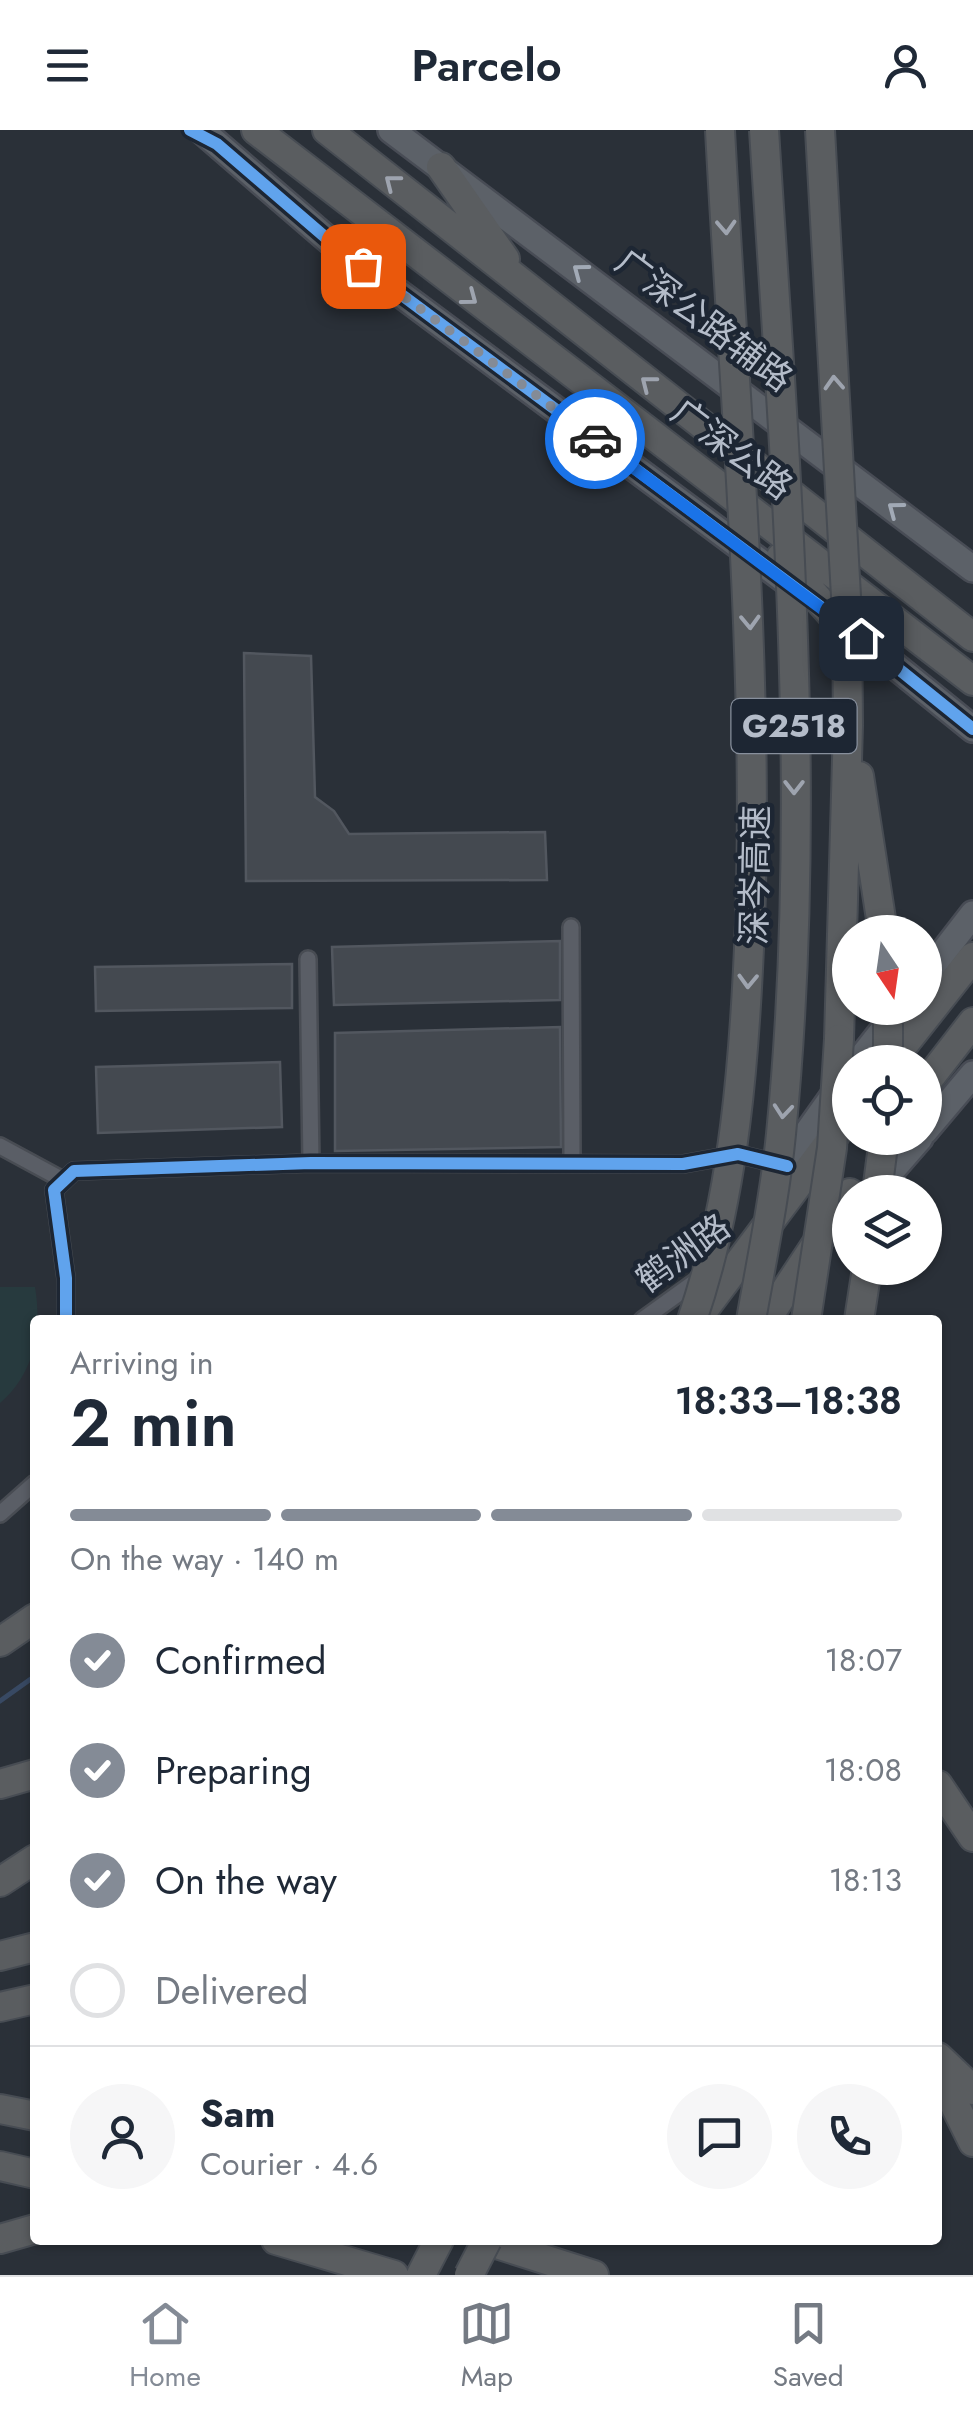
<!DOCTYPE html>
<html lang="en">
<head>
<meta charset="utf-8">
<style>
	body { margin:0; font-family:Jost,"Noto Sans SC",sans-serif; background:#f6f6f7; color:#1f2937; height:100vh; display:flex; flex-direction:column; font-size:38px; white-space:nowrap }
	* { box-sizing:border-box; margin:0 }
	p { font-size:32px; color:#747a83 }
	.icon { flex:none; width:55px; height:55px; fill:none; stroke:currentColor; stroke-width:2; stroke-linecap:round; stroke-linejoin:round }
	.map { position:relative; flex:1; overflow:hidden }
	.side { position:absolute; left:30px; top:1185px; width:912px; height:930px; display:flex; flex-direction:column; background:#fff; border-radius:10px; box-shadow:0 2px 8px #0004 }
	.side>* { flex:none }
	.needle { width:65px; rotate:167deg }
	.controls { position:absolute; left:832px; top:785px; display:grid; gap:20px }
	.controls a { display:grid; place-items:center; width:110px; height:110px; border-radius:50%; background:#fff; box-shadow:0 2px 8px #0004; font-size:50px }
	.pin { position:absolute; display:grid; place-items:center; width:85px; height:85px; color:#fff; margin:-42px; border-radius:20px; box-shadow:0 5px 15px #0006 }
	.courier { position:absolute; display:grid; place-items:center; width:100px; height:100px; margin:-50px; border:8px solid #1a73e8; border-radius:50%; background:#fff; color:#222; box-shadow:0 2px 12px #0007 }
	.summary em { font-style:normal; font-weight:600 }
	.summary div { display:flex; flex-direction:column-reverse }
	.summary { display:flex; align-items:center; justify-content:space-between; height:170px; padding:0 40px }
	h1 { font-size:65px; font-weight:600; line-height:75px }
	.bar { display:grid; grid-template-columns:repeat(4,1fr); gap:15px 10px; align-content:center; height:120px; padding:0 40px }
	.bar i { height:12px; border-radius:8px; background:#e0e1e3 }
	.bar .active { background:#848b96 }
	.bar p { grid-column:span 4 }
	.line { display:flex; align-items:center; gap:25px; padding:0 40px; border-top:2px solid #e0e1e3 }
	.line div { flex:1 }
	.round { display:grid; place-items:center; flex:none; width:105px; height:105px; border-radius:52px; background:#f6f6f7 }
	ol { padding:0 40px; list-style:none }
	li { display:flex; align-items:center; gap:30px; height:110px }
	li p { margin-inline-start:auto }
	li .icon { padding:10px; border-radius:50%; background:#848b96; color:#fff; stroke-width:4 }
	li:last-child { color:#747a83 }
	li i { width:55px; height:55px; border:5px solid #e0e1e3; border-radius:50% }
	header { display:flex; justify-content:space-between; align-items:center; height:130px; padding:0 40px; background:#fff; font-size:45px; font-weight:600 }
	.dock { display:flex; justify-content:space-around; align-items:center; height:140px; border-top:2px solid #e0e1e3; background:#fff; font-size:28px; color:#747a83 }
	.dock a { display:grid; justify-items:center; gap:5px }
	.dock .active { color:#848b96 }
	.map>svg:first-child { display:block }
	.green { fill:#273a3e }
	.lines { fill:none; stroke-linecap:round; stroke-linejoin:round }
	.stream { stroke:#384963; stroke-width:5 }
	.building { fill:#444950; stroke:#52575f; stroke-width:2.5 }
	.street-casing { stroke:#484c53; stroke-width:20 }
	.primary-casing { stroke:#484c55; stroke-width:30 }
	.highway-casing { stroke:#474c53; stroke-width:32 }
	.street { stroke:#5a5e66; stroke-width:15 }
	.primary { stroke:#5c6168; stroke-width:25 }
	.highway { stroke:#5a5d60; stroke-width:28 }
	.highway-bridge-casing { stroke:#474c53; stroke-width:32; stroke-linecap:butt }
	.highway-bridge { stroke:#5a5d60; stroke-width:28 }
	.cycleway-casing { stroke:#1d2633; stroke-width:19 }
	.cycleway { stroke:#60a3ed; stroke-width:12 }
	.oneway { stroke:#9ea4af }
	.oneway2 { stroke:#a2aab6 }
	.done { stroke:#848b96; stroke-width:10; stroke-dasharray:0 18 }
	.route { stroke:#1a73e8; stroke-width:12 }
	.labels { text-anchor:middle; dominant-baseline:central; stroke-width:9; stroke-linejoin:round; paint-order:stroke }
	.shield { fill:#1d2633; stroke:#878f9c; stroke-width:2.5 }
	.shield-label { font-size:32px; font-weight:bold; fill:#b4bcc9 }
	.street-label { font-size:35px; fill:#b4bcc9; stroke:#1d2633 }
</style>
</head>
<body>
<header><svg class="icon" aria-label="menu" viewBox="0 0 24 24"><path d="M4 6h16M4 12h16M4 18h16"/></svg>Parcelo<svg class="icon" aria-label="person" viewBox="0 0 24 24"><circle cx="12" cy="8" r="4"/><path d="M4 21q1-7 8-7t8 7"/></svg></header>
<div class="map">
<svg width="973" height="2145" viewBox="0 0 973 2145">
	<rect width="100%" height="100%" fill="#2a3038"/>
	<path class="green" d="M0,1157h35c7,42 0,86 -35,116z"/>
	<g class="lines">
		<path class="stream" d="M0,1571l35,-25"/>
	</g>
	<path class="building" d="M244,523l67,3 4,141 19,14 15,23 196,-2 2,48 -301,1z
		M560,811v59l-226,5 -2,-58z
		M292,834v44l-196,3 -1,-44z
		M560,897l1,120 -226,4v-118z
		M280,932l2,65 -184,6 -2,-66z"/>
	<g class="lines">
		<defs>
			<path id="street" d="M571,797l1,235
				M308,829l3,204
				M0,1016l61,33
				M66,1190v-42l-12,-88 20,-19 237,-8 372,1 55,-10 45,11
				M642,1190l61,-44
				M0,1384l35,-31"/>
			<path id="primary" d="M201,0l131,113 469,349
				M391,0l582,439
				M837,489l136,110
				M925,846l48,-62
				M858,932l37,-47
				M925,1001l48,-57
				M778,1057l21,-43 42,-59
				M873,1062l47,-54"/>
			<path id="highway" d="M256,0l717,551
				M327,0l646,507
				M441,37l64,92
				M781,427l52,59
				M859,646l24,156
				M839,909l9,-314
				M890,932l83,-105
				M925,954l48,-62
				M696,1190l154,-205
				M766,1190l84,-127
				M859,1190l8,-52
				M0,1512l35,-24
				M0,1654l35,-10
				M938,1655l35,52
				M0,1752l35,-23
				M0,1826l35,-9
				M0,1877l35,-8
				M938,1927l35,33
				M938,1941l35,71
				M0,1979l35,7
				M0,2036l35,8
				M0,2109l35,-10
				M276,2110l118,35
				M484,2110l110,35
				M421,2145l18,-35"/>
		</defs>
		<use href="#street" class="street-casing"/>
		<use href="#primary" class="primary-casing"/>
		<use href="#highway" class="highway-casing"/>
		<use href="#street" class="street"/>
		<use href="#primary" class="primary"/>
		<use href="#highway" class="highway"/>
		<defs>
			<path id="highway-bridge" d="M820,0l27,484 1,111
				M888,878v54
				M877,1062l7,-54
				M692,1190c43,-125 53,-265 58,-396 9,-265 -16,-529 -30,-794
				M751,1190c11,-62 24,-124 30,-186 33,-334 4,-671 -17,-1004
				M806,1190l26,-172 7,-109
				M469,2145l18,-35"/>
		</defs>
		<use href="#highway-bridge" class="highway-bridge-casing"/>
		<use href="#highway-bridge" class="highway-bridge"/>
		<defs>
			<path id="cycleway" d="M190,0l27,14 115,99 501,373 140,113
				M66,1190v-42l-12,-88 20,-19 237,-8 372,1 55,-10 49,12"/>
		</defs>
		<use href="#cycleway" class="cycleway-casing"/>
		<use href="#cycleway" class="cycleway"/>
	</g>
	<defs><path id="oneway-chevron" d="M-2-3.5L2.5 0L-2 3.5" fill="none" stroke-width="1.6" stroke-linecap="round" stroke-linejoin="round" transform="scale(2.5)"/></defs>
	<g class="oneway">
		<use href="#oneway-chevron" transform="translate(392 52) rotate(-142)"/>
		<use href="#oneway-chevron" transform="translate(726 97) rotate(87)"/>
		<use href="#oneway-chevron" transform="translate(470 168) rotate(37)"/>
		<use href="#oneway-chevron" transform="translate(648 253) rotate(-142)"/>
		<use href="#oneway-chevron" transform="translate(834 253) rotate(-93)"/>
		<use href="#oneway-chevron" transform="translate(750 492) rotate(88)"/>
		<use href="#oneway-chevron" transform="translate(794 657) rotate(90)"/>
		<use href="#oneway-chevron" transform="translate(748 851) rotate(92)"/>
		<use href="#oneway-chevron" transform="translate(783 981) rotate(95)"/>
	</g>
	<g class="oneway2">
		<use href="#oneway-chevron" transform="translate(580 141) rotate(-143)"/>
		<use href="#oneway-chevron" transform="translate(895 379) rotate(-143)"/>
	</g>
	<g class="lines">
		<path class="done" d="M363,136l232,173"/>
		<path class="route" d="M595,309l266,199"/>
	</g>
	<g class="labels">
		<rect class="shield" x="731.5" y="569" width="125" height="54" rx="8"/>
		<g class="shield-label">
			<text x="794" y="596">G2518</text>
		</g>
		<g class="street-label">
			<text transform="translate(704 190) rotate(37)">广深公路辅路</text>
			<text transform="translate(732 319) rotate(37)">广深公路</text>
			<text transform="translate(755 745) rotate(-89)">深岑高速</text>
			<text transform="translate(683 1123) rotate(-36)">鹤洲路</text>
		</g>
	</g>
</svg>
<div class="controls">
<a><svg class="needle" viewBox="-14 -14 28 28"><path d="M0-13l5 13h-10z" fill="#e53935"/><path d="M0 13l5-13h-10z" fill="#747a83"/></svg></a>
<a><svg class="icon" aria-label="locate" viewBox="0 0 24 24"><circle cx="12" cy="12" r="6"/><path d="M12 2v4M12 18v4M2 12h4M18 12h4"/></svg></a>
<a><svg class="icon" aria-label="layers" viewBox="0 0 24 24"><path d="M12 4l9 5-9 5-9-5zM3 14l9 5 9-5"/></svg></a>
</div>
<div class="pin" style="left:363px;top:136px;background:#ea580c"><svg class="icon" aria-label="bag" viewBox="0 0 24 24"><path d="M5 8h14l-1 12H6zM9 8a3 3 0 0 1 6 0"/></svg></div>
<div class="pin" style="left:861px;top:508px;background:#1f2937"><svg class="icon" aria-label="home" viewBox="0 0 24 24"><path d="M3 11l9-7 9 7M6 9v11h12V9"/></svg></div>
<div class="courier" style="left:595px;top:309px"><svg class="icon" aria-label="car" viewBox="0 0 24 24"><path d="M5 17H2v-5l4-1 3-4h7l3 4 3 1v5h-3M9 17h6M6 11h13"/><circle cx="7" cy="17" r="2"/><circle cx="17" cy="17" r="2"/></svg></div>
<section class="side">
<div class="summary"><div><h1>2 min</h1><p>Arriving in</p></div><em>18:33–18:38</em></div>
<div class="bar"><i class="active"></i><i class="active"></i><i class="active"></i><i></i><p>On the way · 140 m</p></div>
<ol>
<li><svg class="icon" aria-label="check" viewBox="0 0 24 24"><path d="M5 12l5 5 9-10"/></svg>Confirmed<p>18:07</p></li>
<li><svg class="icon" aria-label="check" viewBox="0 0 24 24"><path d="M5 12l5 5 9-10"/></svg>Preparing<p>18:08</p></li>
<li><svg class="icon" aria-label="check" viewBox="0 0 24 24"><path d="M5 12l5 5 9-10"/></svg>On the way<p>18:13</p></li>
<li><i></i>Delivered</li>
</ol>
<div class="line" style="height:180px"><a class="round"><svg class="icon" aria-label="person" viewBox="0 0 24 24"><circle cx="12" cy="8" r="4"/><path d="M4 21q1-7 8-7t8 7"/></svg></a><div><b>Sam</b><p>Courier · 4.6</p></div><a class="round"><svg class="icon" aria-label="chat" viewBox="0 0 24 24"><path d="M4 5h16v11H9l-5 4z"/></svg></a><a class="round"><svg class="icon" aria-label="phone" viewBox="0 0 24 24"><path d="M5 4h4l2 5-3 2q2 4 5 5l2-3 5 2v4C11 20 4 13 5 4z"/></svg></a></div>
</section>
</div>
<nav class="dock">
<a class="active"><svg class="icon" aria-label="home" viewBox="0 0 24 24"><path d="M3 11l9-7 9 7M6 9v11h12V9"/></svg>Home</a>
<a><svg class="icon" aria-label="map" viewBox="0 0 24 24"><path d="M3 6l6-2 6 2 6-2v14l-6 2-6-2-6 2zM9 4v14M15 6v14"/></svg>Map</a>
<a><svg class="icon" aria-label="saved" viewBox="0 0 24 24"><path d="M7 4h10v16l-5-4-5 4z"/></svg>Saved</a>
</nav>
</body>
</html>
